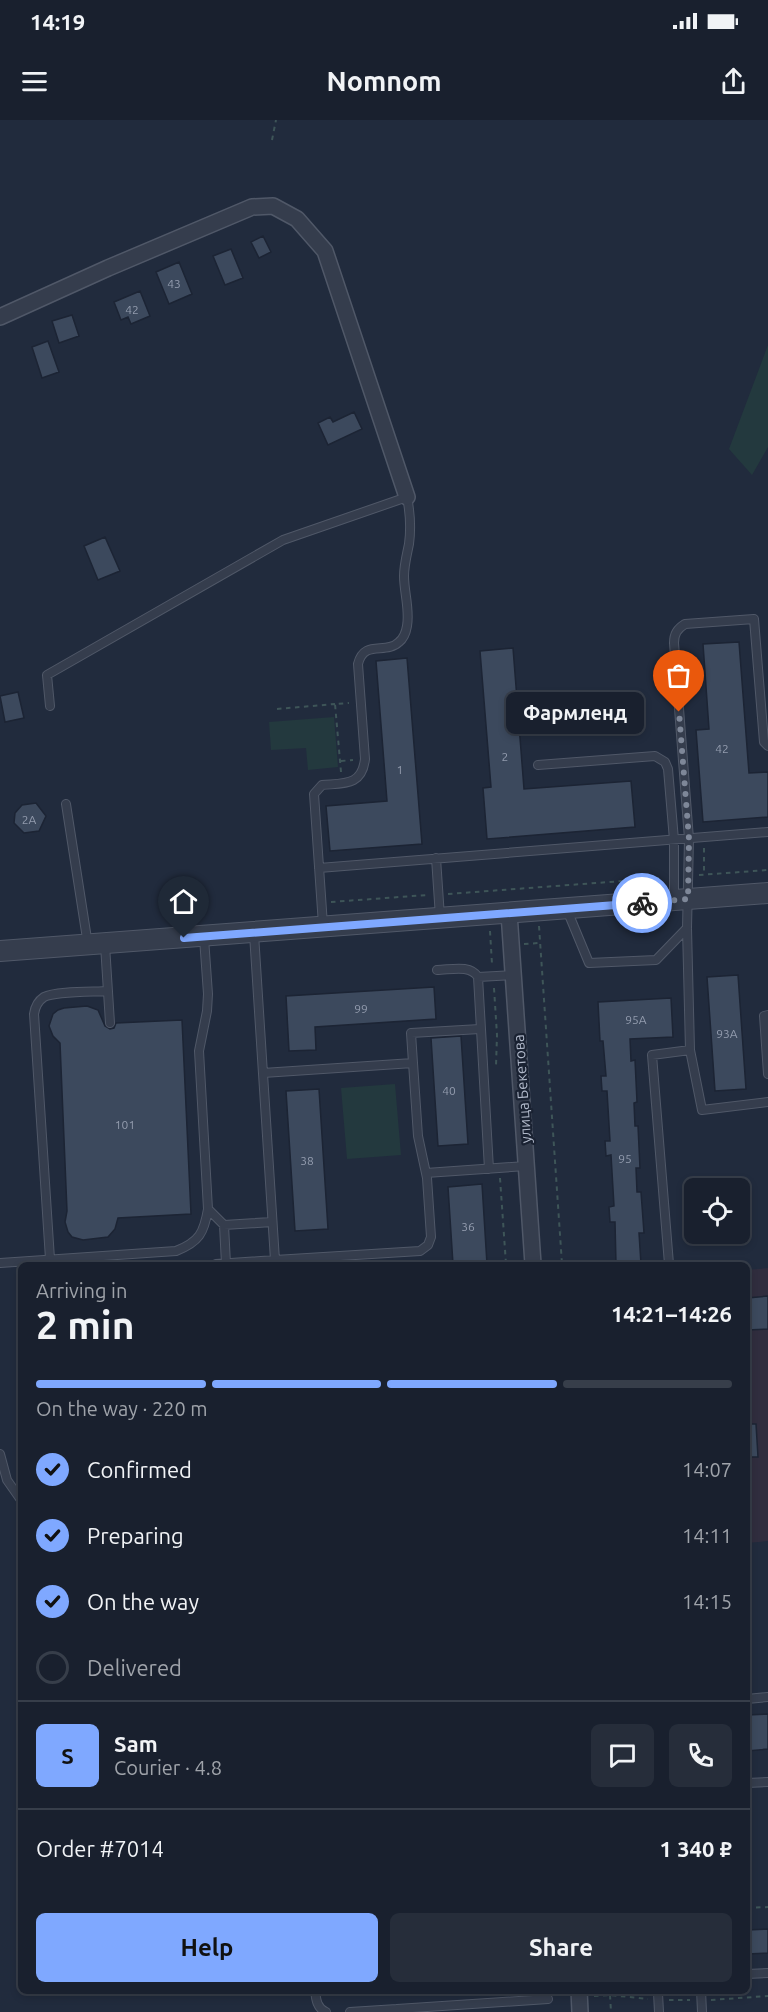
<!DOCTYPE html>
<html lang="en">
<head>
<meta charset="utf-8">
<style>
	body { margin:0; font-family:Ubuntu,sans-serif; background:#262d3a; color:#f1f3f6; height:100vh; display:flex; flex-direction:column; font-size:22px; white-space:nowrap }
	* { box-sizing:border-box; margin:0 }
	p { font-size:20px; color:#9fa3aa }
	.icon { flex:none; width:33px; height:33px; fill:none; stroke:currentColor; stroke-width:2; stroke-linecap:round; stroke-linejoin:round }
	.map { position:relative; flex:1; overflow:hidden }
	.side { position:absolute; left:18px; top:1142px; width:732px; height:732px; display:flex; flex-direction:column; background:#19202e; border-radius:9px; box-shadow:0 3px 9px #0003,0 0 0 2px #373e4a }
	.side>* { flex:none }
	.buttons { position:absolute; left:684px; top:1058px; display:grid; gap:12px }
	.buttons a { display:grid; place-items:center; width:66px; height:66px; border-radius:9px; background:#19202e; box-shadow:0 3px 9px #0003,0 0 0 2px #373e4a; font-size:30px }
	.pin { position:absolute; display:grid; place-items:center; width:51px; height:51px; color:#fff; margin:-62px -26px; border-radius:50% 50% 50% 0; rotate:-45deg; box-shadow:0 0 6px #0007 }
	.pin .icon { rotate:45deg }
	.courier { position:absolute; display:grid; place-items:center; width:60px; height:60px; margin:-30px; border:4px solid #7fa8ff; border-radius:50%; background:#fff; color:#222; box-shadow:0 2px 8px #0007 }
	.bubble { position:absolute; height:42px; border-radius:9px; background:#19202e; box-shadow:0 3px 9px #0003,0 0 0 2px #373e4a; font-size:20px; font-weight:700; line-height:42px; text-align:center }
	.head em { font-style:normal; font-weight:700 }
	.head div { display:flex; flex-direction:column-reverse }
	.head { display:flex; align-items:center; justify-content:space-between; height:102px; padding:0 18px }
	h1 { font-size:39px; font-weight:700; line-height:45px }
	.bar { display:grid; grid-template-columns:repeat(4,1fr); gap:9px 6px; align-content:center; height:72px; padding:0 18px }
	.bar i { height:8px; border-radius:4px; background:#373e4a }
	.bar .active { background:#7fa8ff }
	.bar p { grid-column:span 4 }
	.line { display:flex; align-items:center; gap:15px; padding:0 18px; border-top:2px solid #373e4a }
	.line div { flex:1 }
	.round { display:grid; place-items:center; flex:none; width:63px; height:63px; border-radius:9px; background:#262d3a }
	ol { padding:0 18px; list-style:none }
	li { display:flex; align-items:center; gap:18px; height:66px }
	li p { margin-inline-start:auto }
	li .icon { padding:6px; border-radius:50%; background:#7fa8ff; color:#111; stroke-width:4 }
	li:last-child { color:#9fa3aa }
	li i { width:33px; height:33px; border:3px solid #373e4a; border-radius:50% }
	.action { display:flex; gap:12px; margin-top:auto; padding:12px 18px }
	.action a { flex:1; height:69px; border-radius:9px; background:#7fa8ff; color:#111; font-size:24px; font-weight:700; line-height:69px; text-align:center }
	.action a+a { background:#262d3a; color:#f1f3f6 }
	.status { display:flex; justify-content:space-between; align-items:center; height:42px; padding:0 30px; background:#19202e; direction:ltr }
	.status svg { height:16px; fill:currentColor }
	header { display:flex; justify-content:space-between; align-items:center; height:78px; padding:0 18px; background:#19202e; font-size:27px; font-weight:700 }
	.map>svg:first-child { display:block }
	.medical { fill:#302d3e }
	.green { fill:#23393e }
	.building { fill:#3c495d; stroke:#1c2434; stroke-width:1.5 }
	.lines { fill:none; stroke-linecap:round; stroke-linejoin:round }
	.service-casing { stroke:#505868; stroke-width:10 }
	.minor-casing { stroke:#505868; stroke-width:18 }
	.tertiary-casing { stroke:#505868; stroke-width:22 }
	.path { stroke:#3e5558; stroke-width:2; stroke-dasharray:4.5 4.5; stroke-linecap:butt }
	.service { stroke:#353d4d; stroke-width:8 }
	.minor { stroke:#353d4d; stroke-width:15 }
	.tertiary { stroke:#353d4d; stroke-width:20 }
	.done { stroke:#7e8798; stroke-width:6; stroke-dasharray:0 10.8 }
	.route { stroke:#7fa8ff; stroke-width:8 }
	.labels { text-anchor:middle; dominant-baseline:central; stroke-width:4.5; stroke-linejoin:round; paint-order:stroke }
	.number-label { font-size:12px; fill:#939cae }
	.street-label { font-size:15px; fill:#b0b8c9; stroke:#1a2232 }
</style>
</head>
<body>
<div class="status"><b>14:19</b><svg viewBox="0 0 49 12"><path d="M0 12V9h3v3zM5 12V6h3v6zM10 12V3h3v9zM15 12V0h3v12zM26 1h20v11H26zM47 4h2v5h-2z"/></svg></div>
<header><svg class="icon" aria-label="menu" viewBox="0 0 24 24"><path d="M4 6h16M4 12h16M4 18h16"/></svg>Nomnom<svg class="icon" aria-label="share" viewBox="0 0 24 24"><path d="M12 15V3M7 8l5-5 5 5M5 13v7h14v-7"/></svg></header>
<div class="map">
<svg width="768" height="1892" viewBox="0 0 768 1892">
	<rect width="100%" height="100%" fill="#212b3d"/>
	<path class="medical" d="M768,1148v273l-21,2v-273z"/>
	<path class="green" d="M768,225v102l-16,28 -23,-26z
		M334,597l4,50 -30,3 -2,-22 -35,2 -2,-28z
		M395,964l6,71 -54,4 -6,-71z"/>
	<path class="building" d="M263,116l8,16 -12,6 -8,-16z
		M231,129l12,29 -18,7 -12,-29z
		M179,142l13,32 -23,10 -13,-32z
		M140,171l10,25 -19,8 -3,-7 -7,3 -7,-18z
		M72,195l7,21 -20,7 -7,-22z
		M48,221l11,31 -17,6 -10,-31z
		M354,292l8,17 -34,16 -10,-22 12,-6 3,5z
		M105,417l15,34 -22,9 -14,-34z
		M739,522l10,131 19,-1v45l-65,5 -7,-92 13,-1 -6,-85z
		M513,528l11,141 107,-8 4,46 -148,12 -4,-51 8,-1 -11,-136z
		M407,538l15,186 -92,7 -4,-45 61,-5 -11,-140z
		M18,572l6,26 -19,4 -5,-26z
		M36,683l10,13 -7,15 -15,2 -10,-10 1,-10 7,-8z
		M738,855l8,114 -31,2 -8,-114z
		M434,867l2,32 -121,8 1,23 -27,1 -3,-55z
		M671,878l2,39 -43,2 1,22 4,-1 2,42 -3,1 1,23h3l2,42h-4l1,24h4l3,41h-5l2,31h-25l-1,-42h-5l-1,-15 5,-1 -3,-51 -5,1 -1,-15h5l-3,-50h-5l-1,-15h5l-3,-35h-3l-2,-39z
		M87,886l11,4 7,16 5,3 4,-1 2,-5 66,-3 9,194 -73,4 -3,11 -7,8 -25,3 -11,-3 -4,-5 -3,-10 2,-11 -7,-168 -7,-7 -4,-10 4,-12 5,-4 6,-2z
		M461,916l7,108 -30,2 -7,-108z
		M319,969l9,140 -33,2 -9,-140z
		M482,1064l5,80h-34l-5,-77z
		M768,1176v33l-21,1v-32z
		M747,1304h9l2,33h-11z
		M768,1594v35l-21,2v-36z
		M768,1809v24l-21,1v-24z"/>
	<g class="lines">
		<defs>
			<path id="service" d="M50,586l-3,-31 236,-135 124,-43c3,15 4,32 2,47 -2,10 -5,21 -5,32 0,16 6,34 3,50 -1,6 -3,12 -8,16 -13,13 -35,-3 -41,22l7,95c-3,27 -21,24 -43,26l-8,9 9,131
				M768,626l-4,-4 -10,-123 -69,5c-8,5 -11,10 -11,19l15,196 -2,89 3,122 12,60 66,-8
				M538,645l117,-9 10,6 3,7 6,71v60
				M66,684l22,141
				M436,738l4,59
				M319,748l449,-36
				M567,790l22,53 67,-3 31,-32
				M254,814l21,326 145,-9 8,-6 3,-8 -4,-59 -9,-42 -5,-73
				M105,825l5,78
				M437,850c13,0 33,-6 41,7l36,-2
				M478,857l11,192
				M768,895l-4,1 4,58
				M263,953l150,-10 -2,-30 69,-4
				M426,1053l100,-7
				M208,1089l16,16
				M50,1139l-16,-245c1,-7 4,-13 10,-17 12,-6 49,-5 64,-6
				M0,1143l176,-12c23,-9 28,-18 32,-42l-9,-158 8,-40 1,-17 -4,-56
				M216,1144l59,-4
				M226,1144l-2,-39 48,-3
				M669,1144l-17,-209 38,-5
				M0,1334l7,26 14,20
				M747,1579l21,-2
				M747,1663l21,-1
				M747,1854l21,-1
				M315,1870c1,10 2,18 11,22
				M701,1870l1,22
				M658,1873l1,19
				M397,1889l151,-10
				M350,1892l47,-3v3"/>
			<path id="minor" d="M0,197l108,-49 144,-61 21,-1 24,13 28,32 82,246
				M509,793l24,351
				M579,1870l1,22"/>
			<path id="tertiary" d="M0,831l768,-58"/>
		</defs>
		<use href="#service" class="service-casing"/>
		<use href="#minor" class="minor-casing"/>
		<use href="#tertiary" class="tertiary-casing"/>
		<path class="path" d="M272,20l4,-20
			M277,589l58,-5
			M341,641l12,-1
			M341,652l-6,-68 14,-1
			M704,728v27
			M699,755l69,-5
			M448,774l215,-16
			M331,782l96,-7
			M539,806l23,338
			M490,811l2,33
			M524,824l15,-1
			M494,868l3,47 -1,31
			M500,1058l6,86
			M747,1788l21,-1
			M610,1875l1,17
			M594,1876l16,-1 38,4
			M669,1880h21
			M711,1880l57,-4"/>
		<use href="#service" class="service"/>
		<use href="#minor" class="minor"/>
		<use href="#tertiary" class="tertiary"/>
	</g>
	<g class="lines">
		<path class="done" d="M642,783l46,-4 1,-60 -10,-127"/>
		<path class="route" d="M184,818l458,-35"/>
	</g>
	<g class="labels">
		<g class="number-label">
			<text x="174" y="163">43</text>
			<text x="132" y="189">42</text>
			<text x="722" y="628">42</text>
			<text x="505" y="636">2</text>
			<text x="400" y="649">1</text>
			<text x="29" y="699">2А</text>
			<text x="361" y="888">99</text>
			<text x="636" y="899">95А</text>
			<text x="727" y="913">93А</text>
			<text x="449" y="970">40</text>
			<text x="125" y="1004">101</text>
			<text x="625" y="1038">95</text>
			<text x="307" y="1040">38</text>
			<text x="468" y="1106">36</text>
		</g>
		<g class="street-label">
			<text transform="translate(522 969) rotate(-94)">улица Бекетова</text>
		</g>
	</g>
</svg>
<div class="buttons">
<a><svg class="icon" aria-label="locate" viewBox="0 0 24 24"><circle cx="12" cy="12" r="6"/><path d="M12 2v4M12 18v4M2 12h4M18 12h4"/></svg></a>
</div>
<div class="pin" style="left:679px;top:592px;background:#ea580c"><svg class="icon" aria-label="bag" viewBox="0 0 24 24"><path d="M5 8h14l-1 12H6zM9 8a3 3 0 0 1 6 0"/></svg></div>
<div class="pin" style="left:184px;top:818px;background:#1f2937"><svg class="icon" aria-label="home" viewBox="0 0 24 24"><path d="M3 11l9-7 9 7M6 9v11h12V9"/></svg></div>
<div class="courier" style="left:642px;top:783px"><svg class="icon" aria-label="bike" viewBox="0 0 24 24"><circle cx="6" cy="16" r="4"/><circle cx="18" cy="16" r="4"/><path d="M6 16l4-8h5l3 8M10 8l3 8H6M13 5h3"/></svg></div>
<div class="bubble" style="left:506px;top:572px;width:138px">Фармленд</div>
<section class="side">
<div class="head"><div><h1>2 min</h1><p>Arriving in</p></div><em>14:21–14:26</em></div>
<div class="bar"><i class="active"></i><i class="active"></i><i class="active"></i><i></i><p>On the way · 220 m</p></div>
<ol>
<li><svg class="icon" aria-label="check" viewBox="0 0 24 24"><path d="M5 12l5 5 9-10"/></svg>Confirmed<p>14:07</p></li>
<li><svg class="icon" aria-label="check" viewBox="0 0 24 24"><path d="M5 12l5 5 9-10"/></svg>Preparing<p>14:11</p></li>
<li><svg class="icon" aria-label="check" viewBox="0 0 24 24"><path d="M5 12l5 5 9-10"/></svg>On the way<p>14:15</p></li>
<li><i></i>Delivered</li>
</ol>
<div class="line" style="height:108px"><b class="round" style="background:#7fa8ff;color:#111">S</b><div><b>Sam</b><p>Courier · 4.8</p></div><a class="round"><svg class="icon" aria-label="chat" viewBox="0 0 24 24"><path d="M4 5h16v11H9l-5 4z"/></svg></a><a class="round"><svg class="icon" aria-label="phone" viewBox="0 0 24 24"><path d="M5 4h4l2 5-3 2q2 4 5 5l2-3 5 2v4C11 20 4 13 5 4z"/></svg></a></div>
<div class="line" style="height:78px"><div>Order #7014</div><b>1 340 ₽</b></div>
<div class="action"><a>Help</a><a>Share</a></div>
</section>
</div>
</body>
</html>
